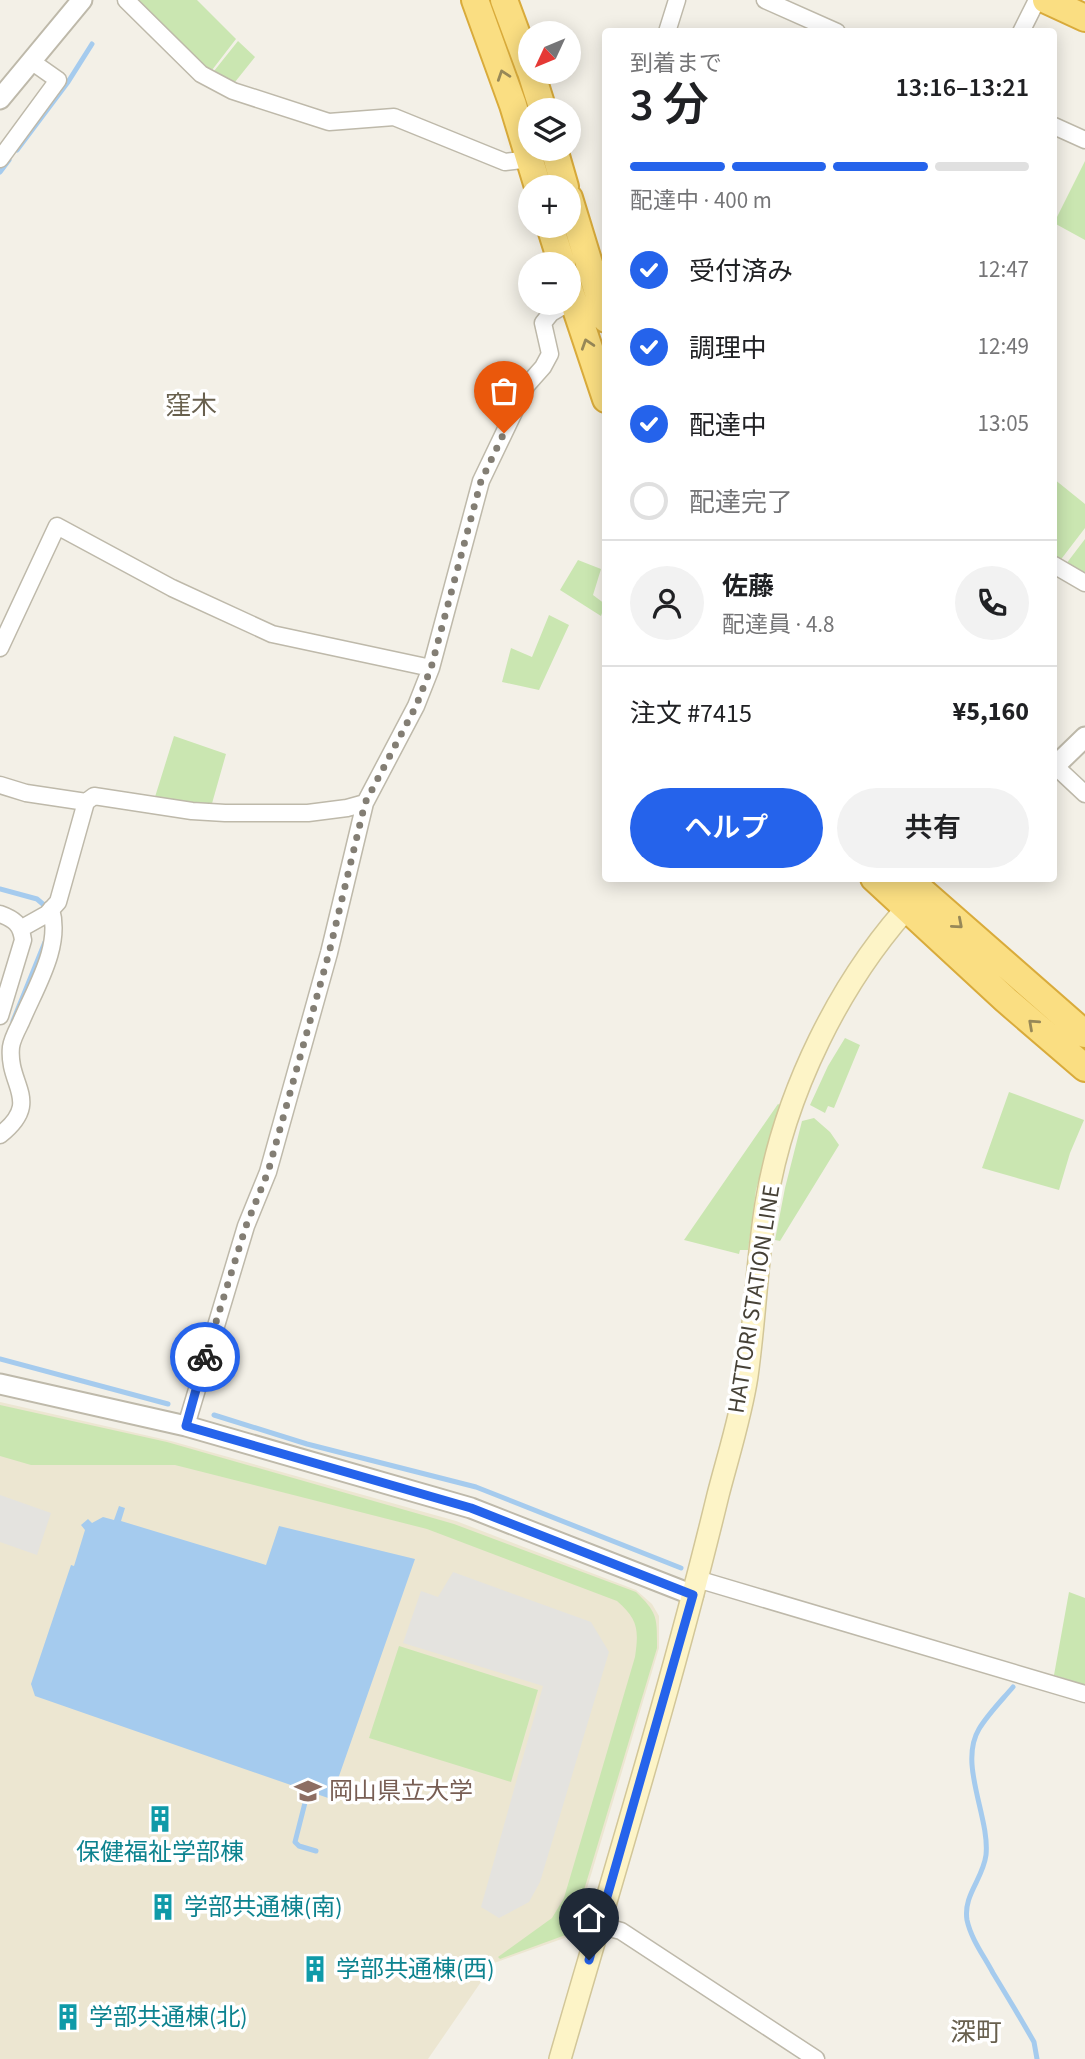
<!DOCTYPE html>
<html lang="ja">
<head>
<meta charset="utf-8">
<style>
	body { margin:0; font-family:"Source Sans 3","Noto Sans JP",sans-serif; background:#f2f2f2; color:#202124; height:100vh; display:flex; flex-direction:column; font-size:26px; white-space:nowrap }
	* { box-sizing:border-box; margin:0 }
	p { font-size:23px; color:#757577 }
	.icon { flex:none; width:38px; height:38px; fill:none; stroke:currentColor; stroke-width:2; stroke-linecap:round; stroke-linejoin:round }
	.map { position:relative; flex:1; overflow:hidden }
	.sheet { position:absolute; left:602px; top:28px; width:455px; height:854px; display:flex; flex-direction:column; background:#fff; border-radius:7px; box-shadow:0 4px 18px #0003 }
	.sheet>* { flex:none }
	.needle { width:46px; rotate:226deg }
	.fabs { position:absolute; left:518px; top:21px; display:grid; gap:14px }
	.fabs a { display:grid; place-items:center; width:63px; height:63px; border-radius:50%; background:#fff; box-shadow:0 4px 18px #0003; font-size:35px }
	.pin { position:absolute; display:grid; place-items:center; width:60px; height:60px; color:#fff; margin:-72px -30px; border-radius:50% 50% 50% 0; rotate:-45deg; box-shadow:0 0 7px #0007 }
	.pin .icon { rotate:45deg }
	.courier { position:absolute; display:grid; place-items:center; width:70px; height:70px; margin:-35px; border:5px solid #2563eb; border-radius:50%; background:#fff; color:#222; box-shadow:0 2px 9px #0007 }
	.summary em { font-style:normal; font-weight:600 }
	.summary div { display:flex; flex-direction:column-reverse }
	.summary { display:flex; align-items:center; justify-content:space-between; height:119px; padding:0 28px }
	h1 { font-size:46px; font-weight:600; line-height:52px }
	.bar { display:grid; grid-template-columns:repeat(4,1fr); gap:10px 7px; align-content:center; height:84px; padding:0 28px }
	.bar i { height:9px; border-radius:5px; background:#e0e0e0 }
	.bar .selected { background:#2563eb }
	.bar p { grid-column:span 4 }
	.line { display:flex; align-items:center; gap:18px; padding:0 28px; border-top:2px solid #e0e0e0 }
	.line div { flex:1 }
	.round { display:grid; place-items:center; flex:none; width:74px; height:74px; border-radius:37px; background:#f2f2f2 }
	ol { padding:0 28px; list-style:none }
	li { display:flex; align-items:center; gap:21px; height:77px }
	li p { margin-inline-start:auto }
	li .icon { padding:7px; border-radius:50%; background:#2563eb; color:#fff; stroke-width:4 }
	li:last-child { color:#757577 }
	li i { width:38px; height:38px; border:4px solid #e0e0e0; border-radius:50% }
	.button { display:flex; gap:14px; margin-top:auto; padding:14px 28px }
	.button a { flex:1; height:80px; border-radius:42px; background:#2563eb; color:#fff; font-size:28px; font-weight:600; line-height:80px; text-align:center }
	.button a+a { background:#f2f2f2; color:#202124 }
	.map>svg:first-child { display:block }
	.education { fill:#ece6d1 }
	.green { fill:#cae6b1 }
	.parking { fill:#e4e3df }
	.water { fill:#a5cbee }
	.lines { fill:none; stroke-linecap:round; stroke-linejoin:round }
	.stream { stroke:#a5cbee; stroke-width:5 }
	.minor-casing { stroke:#beb9aa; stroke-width:19 }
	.tertiary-casing { stroke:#beb9aa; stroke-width:23 }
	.secondary-casing { stroke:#d2c698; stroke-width:24 }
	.trunk-casing { stroke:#d9ab3b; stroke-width:30 }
	.minor { stroke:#fff; stroke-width:16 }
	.tertiary { stroke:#fff; stroke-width:19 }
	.secondary { stroke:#fdf4c7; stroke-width:21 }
	.trunk { stroke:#fade82; stroke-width:26 }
	.oneway { stroke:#978858 }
	.done { stroke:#837e74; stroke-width:7; stroke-dasharray:0 12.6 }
	.route { stroke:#2563eb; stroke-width:9 }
	.labels { text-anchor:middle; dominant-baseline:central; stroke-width:7; stroke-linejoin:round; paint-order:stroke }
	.street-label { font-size:24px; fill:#464136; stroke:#fff }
	.education-label { font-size:24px; fill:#785e54; stroke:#fff; text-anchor:start }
	.culture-label { font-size:24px; fill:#0d838f; stroke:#fff; text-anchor:start }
	.neighbourhood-label { font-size:26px; fill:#68604e; stroke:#fff }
</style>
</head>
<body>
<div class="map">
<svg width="1085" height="2059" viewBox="0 0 1085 2059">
	<rect width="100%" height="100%" fill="#f3f0e7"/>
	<path class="education" d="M0,1402l171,39 285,80 180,69 16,14 7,12v32l-86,287 -79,28 -66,96h-428z"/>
	<path class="green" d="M132,0h65l39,39 -27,35z
		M238,41l17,16 -24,30 -21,-11z
		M1085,161v79l-31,-17z
		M1054,479l31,25v24l-26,34 -5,-4z
		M1085,539v36l-19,-11z
		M578,560l23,9 -8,26 12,9 -4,12 -41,-26z
		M549,615l20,10 -30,65 -37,-8 9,-34 21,9z
		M174,736l52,18 -15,53 -56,-10z
		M845,1038l15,7 -26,63 -6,-2 -3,7 -15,-8 18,-39z
		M1009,1092l75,28 -14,33 -11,37 -77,-22z
		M778,1104l2,1 -24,85 -8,60h-8l-1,4 -55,-14z
		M814,1118l16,14 9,13 -59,96 -5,-1 10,-52 17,-67z
		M0,1405l167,37 287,82 182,68c22,21 21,26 21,56l-86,285 -71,26 -2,-2 54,-39 12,-20 71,-241c4,-27 3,-38 -18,-56l-190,-72 -252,-64h-144l-31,-9z
		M1069,1592l16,6v87l-31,-10z
		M399,1646l139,44 -27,92 -142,-44z"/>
	<path class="parking" d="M0,1495l51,18 -14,42 -37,-13z
		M453,1572l138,50 18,30 -69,230 -11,20 -30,16 -18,-11 62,-221 -140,-43 18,-52 17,6z"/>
	<path class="water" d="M119,1506l6,2 -4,13 145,44 13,-39 136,33 -84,240 -296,-103 -4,-12 40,-119 3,1 11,-36 -4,-5 7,-6 4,4 11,-6 11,3z"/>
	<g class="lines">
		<path class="stream" d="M17,150l51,-68 24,-38
			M0,172l9,-12
			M0,889l37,10 7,6 1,7
			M13,1021l32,-79
			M0,1359l168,45
			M214,1415l93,29 169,43 205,81
			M1013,1687c-11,13 -25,27 -34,42 -21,35 11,88 7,126 -3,24 -23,40 -19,65 4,19 17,36 26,53 14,23 28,46 41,69l3,17
			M309,1787l-14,55 4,4 17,5"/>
		<defs>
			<path id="minor" d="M126,0l75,74 32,17 96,31 65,-5 111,45 25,-3
				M765,0l72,32
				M667,32l10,-32
				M1021,32l16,-32
				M1054,126l31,14
				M0,159l58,-79 -27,-19
				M1054,565l31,18
				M0,648l57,-122 115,62 100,46 159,34
				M1054,765l31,29
				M0,785l26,8 60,9
				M0,914c14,5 21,10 23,26l-23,76
				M22,928l25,-14 11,-12 28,-100 8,-6 98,15 33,2h83l39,-5 18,-5
				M0,1135c43,-34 7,-49 11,-88 1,-8 6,-17 10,-25 14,-34 41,-75 30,-113
				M186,1426l60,-200 22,-54 61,-219 36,-150 51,-97 15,-38 50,-187 46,-96 16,-18 7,-13 -7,-31 8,-10 17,-10
				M697,1579l388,115
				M598,1925l23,6 195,128"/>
			<path id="tertiary" d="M0,99l82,-99
				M1054,767l31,-30
				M0,1384l186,42 285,82 222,87"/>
			<path id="secondary" d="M560,2059c54,-187 112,-374 158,-564 10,-39 23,-79 29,-119 8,-57 10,-115 19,-172 18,-110 74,-225 150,-306"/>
			<path id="trunk" d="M475,0l38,105 25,82
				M504,0l26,70
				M1046,0l39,18
				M531,72l12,38
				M554,149l11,38
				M569,198l37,121
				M550,226l12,38
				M569,288l37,111
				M874,878l132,122 79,68
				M907,878l178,156"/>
		</defs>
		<use href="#minor" class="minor-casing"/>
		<use href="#tertiary" class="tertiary-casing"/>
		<use href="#secondary" class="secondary-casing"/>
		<use href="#trunk" class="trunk-casing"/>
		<use href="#minor" class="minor"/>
		<use href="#tertiary" class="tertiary"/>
		<use href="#secondary" class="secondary"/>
		<use href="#trunk" class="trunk"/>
	</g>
	<defs><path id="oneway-chevron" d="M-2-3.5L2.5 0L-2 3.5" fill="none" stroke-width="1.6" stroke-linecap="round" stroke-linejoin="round" transform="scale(1.75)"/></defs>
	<g class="oneway">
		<use href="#oneway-chevron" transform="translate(503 75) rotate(-109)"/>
		<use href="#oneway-chevron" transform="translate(587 344) rotate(-108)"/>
		<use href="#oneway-chevron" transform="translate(958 924) rotate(41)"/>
		<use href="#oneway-chevron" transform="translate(1033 1024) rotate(-138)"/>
	</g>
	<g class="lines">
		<path class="done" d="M205,1357l41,-131 22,-54 61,-219 36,-150 51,-97 15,-38 50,-187 23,-48"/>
		<path class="route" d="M205,1357l-19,69 285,82 222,87 -104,365"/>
	</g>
	<defs>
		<symbol id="university-bare" viewBox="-9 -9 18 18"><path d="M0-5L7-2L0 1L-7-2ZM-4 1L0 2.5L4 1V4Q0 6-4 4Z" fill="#8d6e63" stroke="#fff" stroke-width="2.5" paint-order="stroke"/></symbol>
		<symbol id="building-bare" viewBox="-9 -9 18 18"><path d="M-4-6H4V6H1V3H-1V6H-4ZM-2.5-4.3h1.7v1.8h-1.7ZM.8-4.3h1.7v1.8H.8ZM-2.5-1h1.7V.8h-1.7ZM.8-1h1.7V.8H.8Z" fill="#0f9aa8" stroke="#fff" stroke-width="2.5" paint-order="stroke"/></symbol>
	</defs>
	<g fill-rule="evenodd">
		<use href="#university-bare" x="289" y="1772" width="38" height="38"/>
		<use href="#building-bare" x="141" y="1800" width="38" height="38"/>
		<use href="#building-bare" x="144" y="1888" width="38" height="38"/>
		<use href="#building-bare" x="296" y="1950" width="38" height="38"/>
		<use href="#building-bare" x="49" y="1998" width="38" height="38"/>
	</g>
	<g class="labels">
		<g class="street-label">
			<text transform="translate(754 1299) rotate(-81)">HATTORI STATION LINE</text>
		</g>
		<g class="education-label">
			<text x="329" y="1791">岡山県立大学</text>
		</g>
		<g class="culture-label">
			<text x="160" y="1852" text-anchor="middle">保健福祉学部棟</text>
			<text x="184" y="1907">学部共通棟(南)</text>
			<text x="336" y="1969">学部共通棟(西)</text>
			<text x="89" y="2017">学部共通棟(北)</text>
		</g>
		<g class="neighbourhood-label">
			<text x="191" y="405">窪木</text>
			<text x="976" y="2032">深町</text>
		</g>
	</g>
</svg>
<div class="fabs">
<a><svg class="needle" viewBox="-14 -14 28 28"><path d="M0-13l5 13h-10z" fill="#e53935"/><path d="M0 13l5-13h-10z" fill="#757577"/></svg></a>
<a><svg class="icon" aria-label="layers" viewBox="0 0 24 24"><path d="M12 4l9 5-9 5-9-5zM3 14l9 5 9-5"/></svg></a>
<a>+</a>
<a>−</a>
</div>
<div class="pin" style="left:504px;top:433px;background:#ea580c"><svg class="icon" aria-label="bag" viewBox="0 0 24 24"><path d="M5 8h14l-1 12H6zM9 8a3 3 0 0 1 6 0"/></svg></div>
<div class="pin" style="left:589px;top:1960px;background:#1f2937"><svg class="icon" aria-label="home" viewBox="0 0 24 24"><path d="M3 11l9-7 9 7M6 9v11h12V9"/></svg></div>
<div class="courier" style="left:205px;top:1357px"><svg class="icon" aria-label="bike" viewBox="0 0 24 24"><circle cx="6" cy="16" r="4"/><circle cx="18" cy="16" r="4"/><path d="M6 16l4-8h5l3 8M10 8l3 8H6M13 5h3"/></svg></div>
<section class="sheet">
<div class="summary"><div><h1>3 分</h1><p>到着まで</p></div><em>13:16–13:21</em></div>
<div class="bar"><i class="selected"></i><i class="selected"></i><i class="selected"></i><i></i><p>配達中 · 400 m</p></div>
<ol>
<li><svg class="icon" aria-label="check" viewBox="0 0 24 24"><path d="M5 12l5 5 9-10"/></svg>受付済み<p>12:47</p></li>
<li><svg class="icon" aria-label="check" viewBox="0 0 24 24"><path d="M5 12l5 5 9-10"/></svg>調理中<p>12:49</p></li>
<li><svg class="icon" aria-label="check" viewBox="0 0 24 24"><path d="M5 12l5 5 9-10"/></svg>配達中<p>13:05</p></li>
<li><i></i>配達完了</li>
</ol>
<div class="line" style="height:126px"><a class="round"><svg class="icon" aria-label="person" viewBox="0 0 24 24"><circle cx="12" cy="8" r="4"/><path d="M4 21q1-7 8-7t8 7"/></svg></a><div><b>佐藤</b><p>配達員 · 4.8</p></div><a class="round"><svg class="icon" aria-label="phone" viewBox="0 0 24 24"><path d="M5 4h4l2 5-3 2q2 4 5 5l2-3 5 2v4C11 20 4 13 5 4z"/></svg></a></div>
<div class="line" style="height:91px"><div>注文 #7415</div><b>¥5,160</b></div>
<div class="button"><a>ヘルプ</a><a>共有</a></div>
</section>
</div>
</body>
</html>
